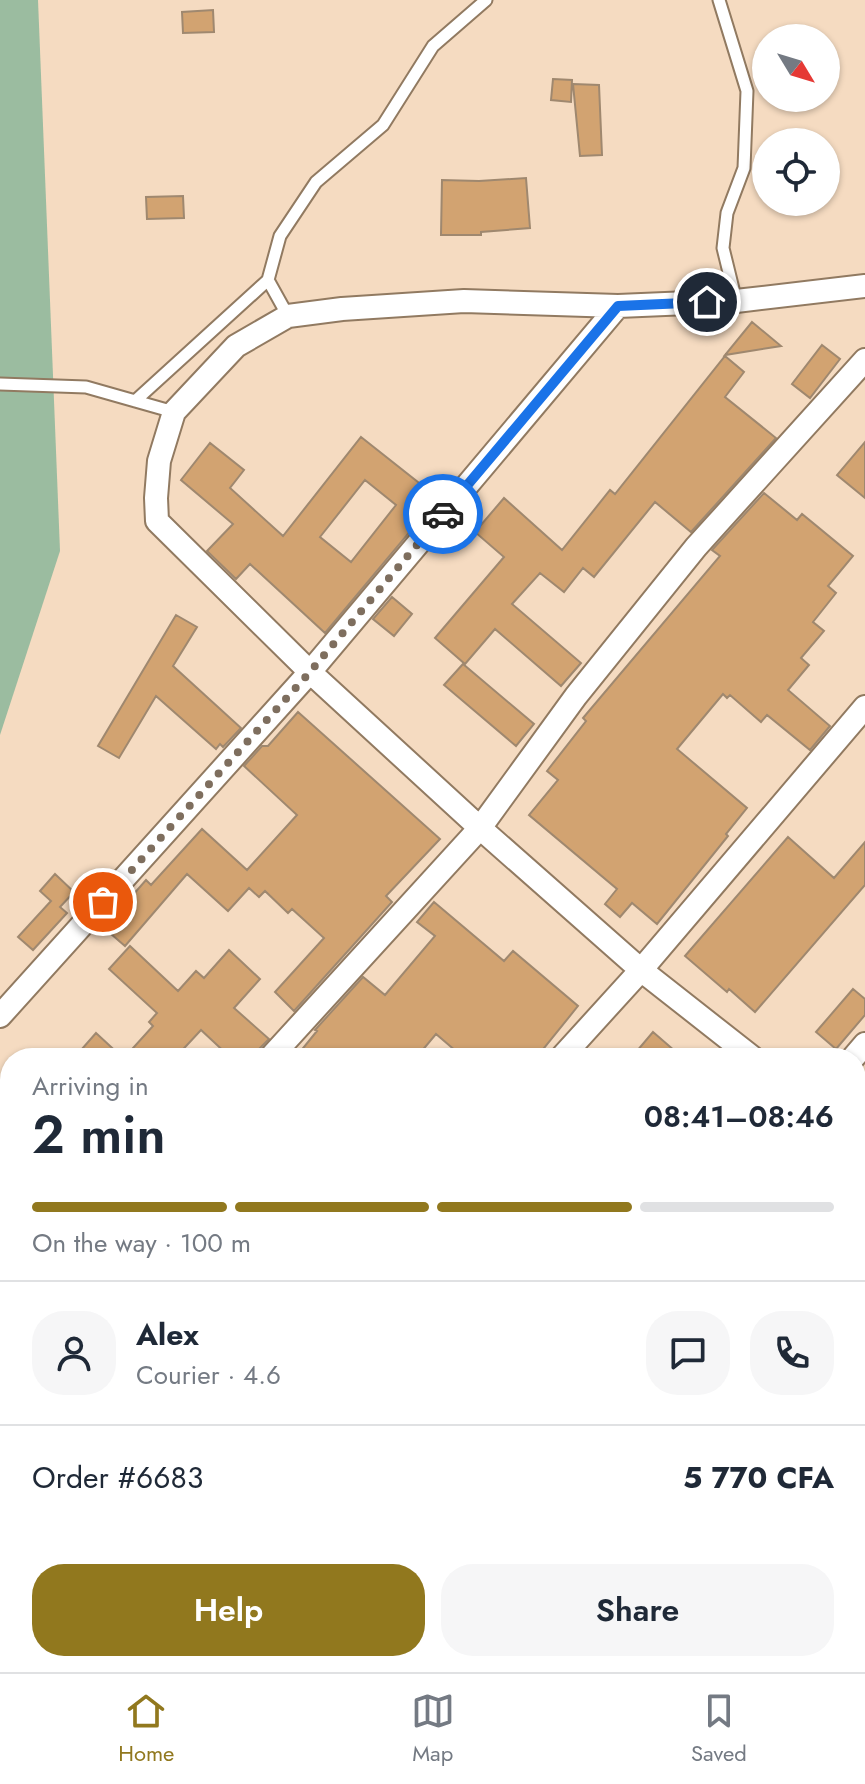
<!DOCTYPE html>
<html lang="en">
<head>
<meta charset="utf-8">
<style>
	body { margin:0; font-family:Jost,sans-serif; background:#f6f6f7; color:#1f2937; height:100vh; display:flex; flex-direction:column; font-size:30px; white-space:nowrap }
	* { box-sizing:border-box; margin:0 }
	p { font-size:26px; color:#747a83 }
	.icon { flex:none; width:44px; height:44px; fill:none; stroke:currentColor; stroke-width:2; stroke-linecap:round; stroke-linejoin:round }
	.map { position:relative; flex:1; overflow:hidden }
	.details { position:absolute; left:0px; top:1048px; width:866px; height:624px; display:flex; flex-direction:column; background:#fff; border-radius:32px 32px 0 0; box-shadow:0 2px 6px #0004 }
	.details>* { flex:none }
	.needle { width:52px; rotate:128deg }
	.controls { position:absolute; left:752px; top:24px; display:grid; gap:16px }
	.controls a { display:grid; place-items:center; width:88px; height:88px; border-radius:50%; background:#fff; box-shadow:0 2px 6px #0004; font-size:40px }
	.pin { position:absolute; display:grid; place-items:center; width:68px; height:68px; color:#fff; margin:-34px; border:4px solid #fff; border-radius:50%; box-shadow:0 2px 8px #0007 }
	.courier { position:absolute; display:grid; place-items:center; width:80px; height:80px; margin:-40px; border:6px solid #1a73e8; border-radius:50%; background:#fff; color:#222; box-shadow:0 2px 10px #0007 }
	.headline em { font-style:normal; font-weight:600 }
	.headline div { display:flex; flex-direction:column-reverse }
	.headline { display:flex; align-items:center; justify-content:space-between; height:136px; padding:0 32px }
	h1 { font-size:52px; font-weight:600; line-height:60px }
	.bar { display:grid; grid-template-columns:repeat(4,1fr); gap:12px 8px; align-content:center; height:96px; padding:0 32px }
	.bar i { height:10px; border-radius:6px; background:#e0e1e3 }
	.bar .current { background:#91781e }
	.bar p { grid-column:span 4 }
	.line { display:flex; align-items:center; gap:20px; padding:0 32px; border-top:2px solid #e0e1e3 }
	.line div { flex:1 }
	.round { display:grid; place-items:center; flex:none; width:84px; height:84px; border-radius:32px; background:#f6f6f7 }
	.cta { display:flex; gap:16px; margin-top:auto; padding:16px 32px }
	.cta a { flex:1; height:92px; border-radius:32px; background:#91781e; color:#fff; font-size:32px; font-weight:600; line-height:92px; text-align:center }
	.cta a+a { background:#f6f6f7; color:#1f2937 }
	.tab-bar { display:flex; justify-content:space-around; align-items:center; height:112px; border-top:2px solid #e0e1e3; background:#fff; font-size:22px; color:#747a83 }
	.tab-bar a { display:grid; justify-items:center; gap:4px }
	.tab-bar .current { color:#91781e }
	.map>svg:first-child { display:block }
	.green { fill:#9bbca0 }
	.building { fill:#d2a371; stroke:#9f886f; stroke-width:2; fill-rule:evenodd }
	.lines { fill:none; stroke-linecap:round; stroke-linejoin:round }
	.service-casing { stroke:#917a61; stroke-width:15 }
	.minor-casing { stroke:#917a61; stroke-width:26 }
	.service { stroke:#fff; stroke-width:11 }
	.minor { stroke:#fff; stroke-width:22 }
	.done { stroke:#7e6e5e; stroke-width:8; stroke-dasharray:0 14.4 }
	.route { stroke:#1a73e8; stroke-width:10 }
</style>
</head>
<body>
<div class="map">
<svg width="865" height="1672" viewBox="0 0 865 1672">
	<rect width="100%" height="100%" fill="#f5dbc1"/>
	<path class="green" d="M0,0h38l22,551 -60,184z"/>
	<path class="building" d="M213,10l1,22 -31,1 -1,-21z
		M553,79l19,1 -1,22 -20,-2z
		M573,84l26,1 3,70 -22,1z
		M526,178l4,50 -49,4v3h-40l1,-55 37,1z
		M183,196l1,22 -37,1 -1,-22z
		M752,322l29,24 -56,9z
		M822,345l18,14 -30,39 -18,-14z
		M725,356l19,16 -19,25 51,41 -85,94 -36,-30 -61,75 -11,-9 -19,24 -24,-19 -28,31 69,59 -20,23 -66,-57 -30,35 -30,-26 69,-81 -29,-25 29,-34 58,52 48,-60 5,4z
		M361,437l77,61 -113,135 -75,-69 -14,15 -29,-28 26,-27 -52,-44 29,-37 34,27 -14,18 53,48zM365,480l31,25 -45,57 -31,-25z
		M865,442v56l-28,-23z
		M764,493l33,27 5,-6 51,42 -25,30 8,7 -23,29 11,9 -23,27 8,7 -21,25 42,36 -20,24 -43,-35 -6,7 -31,-27 -3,3 -4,-4 -46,55 70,59 -21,26 2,2 -71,88 -25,-21 -12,14 -15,-13 12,-15 -88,-74 29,-35 -11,-9 39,-50 -3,-3 137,-162 -8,-6z
		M392,597l20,17 -18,22 -21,-17z
		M176,615l21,12 -24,39 68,62 -18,19 -3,-3 -4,5 -60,-53 -37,62 -21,-12z
		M463,664l71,60 -18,22 -72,-61z
		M298,712l142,127 -54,57 6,6 -98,109 -19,-19 49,-54 -32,-29 -4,4 -23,-22 -6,6 -10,-9 -21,23 -41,-37 -62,72 -21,-18 42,-48 5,5 51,-56 45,41 50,-55 -53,-49 18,-20h6z
		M788,837l46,41 31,-36v43l-110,127 -26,-23 -2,3 -42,-36z
		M55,874l19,18 -14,15 7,6 -34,37 -15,-13 33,-36 -11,-10z
		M434,902l70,59 9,-10 65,55 -42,52h-72l-28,-24 -20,24h-121l22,-27 -2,-1 48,-53 22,18 50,-59 -18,-14z
		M130,946l48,45 18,-20 8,7 25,-28 31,29 -26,29 35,31 -10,10 -3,9h-25l-30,-28 -26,28h-51l29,-32 -4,-4 8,-9 -48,-44z
		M853,989l12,10v16l-29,34 -20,-17z
		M653,1032l30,26h-52z
		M96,1033l27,25h-49z"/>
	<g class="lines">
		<defs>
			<path id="service" d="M719,0l28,91 -3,77 -17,45 -4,35 13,53
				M288,316l-20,-36 12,-44 36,-54 67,-57 50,-79 53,-46
				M0,384l86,3 88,25
				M135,401l133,-121"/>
			<path id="minor" d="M0,1016l310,-344 308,-366
				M270,1058l210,-230 96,-132 120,-149 169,-187
				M561,1058l80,-88 224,-263
				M753,1058l-112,-88 -161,-142 -170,-156 -153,-151 -1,-23 3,-37 15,-49 62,-66 52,-30 54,-7 122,-8 154,5 118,-5 129,-15
				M853,1058l12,-14
				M856,1145l9,8
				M0,1353l10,-11
				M856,1392l9,-10
				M0,1398l10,8
				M457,1662l20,10
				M22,1672l9,-10
				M322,1672l9,-10
				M619,1672l8,-10"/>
		</defs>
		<use href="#service" class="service-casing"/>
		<use href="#minor" class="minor-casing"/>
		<use href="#service" class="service"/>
		<use href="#minor" class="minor"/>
	</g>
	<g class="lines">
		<path class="done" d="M103,902l207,-230 133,-158"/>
		<path class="route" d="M443,514l175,-208 89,-4"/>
	</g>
</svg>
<div class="controls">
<a><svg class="needle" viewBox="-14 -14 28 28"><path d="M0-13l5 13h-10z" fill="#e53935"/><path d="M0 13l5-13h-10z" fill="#747a83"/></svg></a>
<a><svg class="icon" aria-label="locate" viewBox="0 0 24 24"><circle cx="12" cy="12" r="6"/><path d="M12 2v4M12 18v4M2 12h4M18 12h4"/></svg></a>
</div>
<div class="pin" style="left:103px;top:902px;background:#ea580c"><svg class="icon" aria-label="bag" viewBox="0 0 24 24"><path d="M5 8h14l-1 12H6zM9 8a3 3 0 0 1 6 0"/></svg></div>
<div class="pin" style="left:707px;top:302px;background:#1f2937"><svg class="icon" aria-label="home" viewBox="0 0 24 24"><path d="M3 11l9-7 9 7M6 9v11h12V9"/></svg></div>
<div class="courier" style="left:443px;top:514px"><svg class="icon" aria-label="car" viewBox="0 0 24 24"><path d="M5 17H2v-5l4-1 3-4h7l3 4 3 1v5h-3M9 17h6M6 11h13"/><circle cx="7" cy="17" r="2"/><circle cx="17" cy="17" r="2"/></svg></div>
<section class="details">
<div class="headline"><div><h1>2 min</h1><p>Arriving in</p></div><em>08:41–08:46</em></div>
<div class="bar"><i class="current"></i><i class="current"></i><i class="current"></i><i></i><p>On the way · 100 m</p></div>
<div class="line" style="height:144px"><a class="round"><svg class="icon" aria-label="person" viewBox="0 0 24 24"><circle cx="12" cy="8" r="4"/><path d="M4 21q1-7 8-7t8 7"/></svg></a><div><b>Alex</b><p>Courier · 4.6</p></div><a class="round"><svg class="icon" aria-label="chat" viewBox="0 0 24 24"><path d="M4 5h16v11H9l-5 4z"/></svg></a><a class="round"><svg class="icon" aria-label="phone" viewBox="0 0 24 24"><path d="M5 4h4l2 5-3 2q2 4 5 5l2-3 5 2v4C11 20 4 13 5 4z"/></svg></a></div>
<div class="line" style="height:104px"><div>Order #6683</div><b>5 770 CFA</b></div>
<div class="cta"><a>Help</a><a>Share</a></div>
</section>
</div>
<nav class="tab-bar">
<a class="current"><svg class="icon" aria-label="home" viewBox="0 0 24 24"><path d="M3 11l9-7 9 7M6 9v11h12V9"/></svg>Home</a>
<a><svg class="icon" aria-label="map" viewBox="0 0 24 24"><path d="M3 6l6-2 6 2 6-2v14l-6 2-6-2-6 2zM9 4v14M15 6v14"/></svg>Map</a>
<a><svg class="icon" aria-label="saved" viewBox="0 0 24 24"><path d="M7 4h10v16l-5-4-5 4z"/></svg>Saved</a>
</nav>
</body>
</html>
